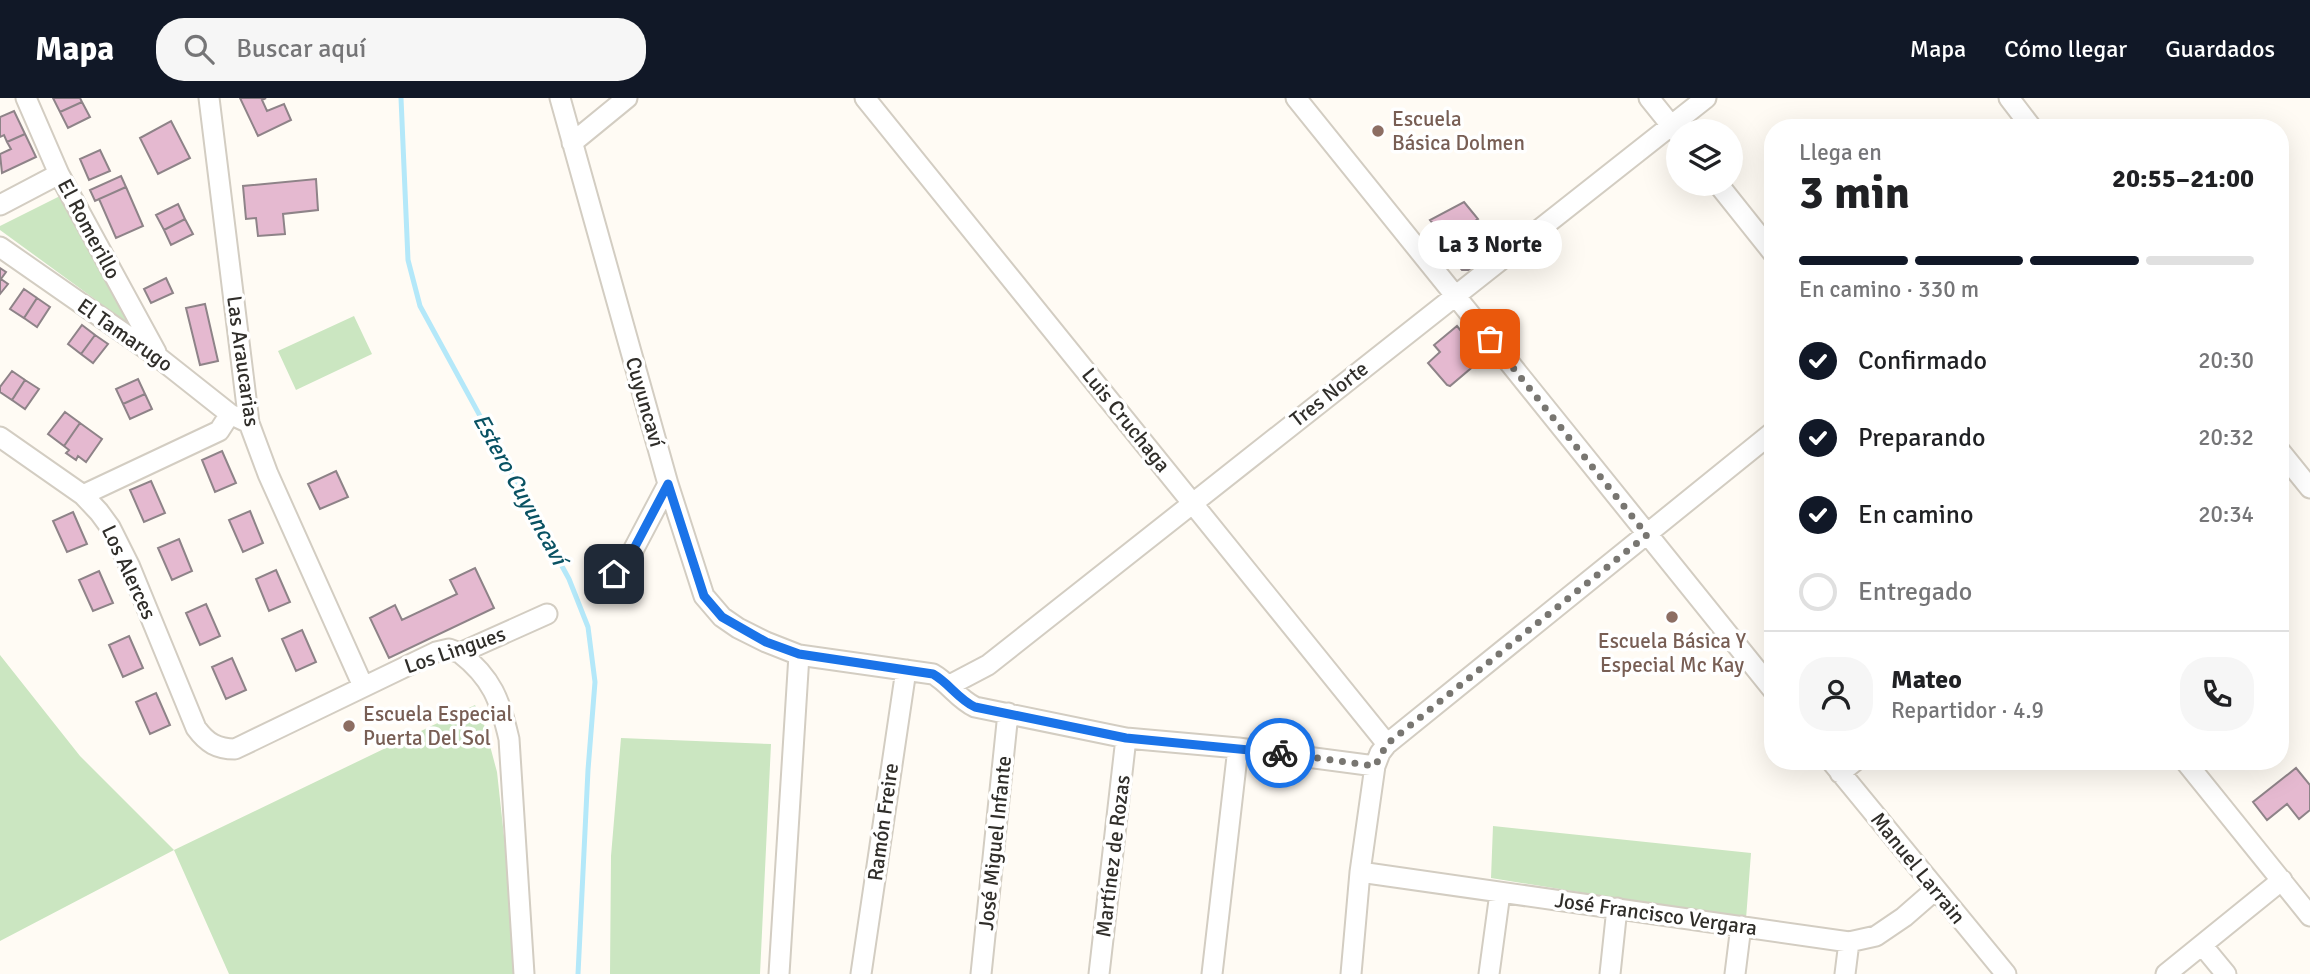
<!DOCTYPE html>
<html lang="es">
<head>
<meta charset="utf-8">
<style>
	body { margin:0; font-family:Signika,sans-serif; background:#f6f6f6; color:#202124; height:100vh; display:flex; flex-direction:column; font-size:26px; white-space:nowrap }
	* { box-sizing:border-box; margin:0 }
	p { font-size:23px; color:#757577 }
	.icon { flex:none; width:38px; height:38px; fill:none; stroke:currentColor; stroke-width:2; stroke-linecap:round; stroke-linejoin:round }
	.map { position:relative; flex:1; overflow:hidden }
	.side { position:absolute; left:1764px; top:21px; width:525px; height:651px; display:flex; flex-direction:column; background:#fff; border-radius:28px; box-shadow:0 7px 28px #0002 }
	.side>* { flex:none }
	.buttons { position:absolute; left:1666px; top:21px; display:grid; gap:14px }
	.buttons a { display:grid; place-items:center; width:77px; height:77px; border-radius:50%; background:#fff; box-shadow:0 7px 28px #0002; font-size:35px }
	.pin { position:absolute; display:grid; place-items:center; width:60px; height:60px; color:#fff; margin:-30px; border-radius:14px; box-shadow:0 4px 10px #0006 }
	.courier { position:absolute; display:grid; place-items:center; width:70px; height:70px; margin:-35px; border:5px solid #1a73e8; border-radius:50%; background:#fff; color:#222; box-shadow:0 2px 9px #0007 }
	.bubble { position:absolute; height:49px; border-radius:24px; background:#fff; box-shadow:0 7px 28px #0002; font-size:23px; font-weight:700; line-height:49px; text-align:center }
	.summary em { font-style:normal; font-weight:700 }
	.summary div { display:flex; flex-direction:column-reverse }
	.summary { display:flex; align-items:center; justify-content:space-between; height:119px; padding:0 35px }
	h1 { font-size:46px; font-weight:700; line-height:52px }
	.bar { display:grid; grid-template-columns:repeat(4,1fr); gap:10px 7px; align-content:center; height:84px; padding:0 35px }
	.bar i { height:9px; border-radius:5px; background:#e0e0e0 }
	.bar .on { background:#111827 }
	.bar p { grid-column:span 4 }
	.line { display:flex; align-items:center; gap:18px; padding:0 35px; border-top:2px solid #e0e0e0 }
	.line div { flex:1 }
	.round { display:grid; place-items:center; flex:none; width:74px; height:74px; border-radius:28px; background:#f6f6f6 }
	ol { padding:0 35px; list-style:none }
	li { display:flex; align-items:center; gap:21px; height:77px }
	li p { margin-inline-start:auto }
	li .icon { padding:7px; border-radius:50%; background:#111827; color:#fff; stroke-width:4 }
	li:last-child { color:#757577 }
	li i { width:38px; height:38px; border:4px solid #e0e0e0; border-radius:50% }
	header { display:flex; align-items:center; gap:42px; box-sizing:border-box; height:98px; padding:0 35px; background:#111827; color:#fff }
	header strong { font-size:33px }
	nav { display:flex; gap:38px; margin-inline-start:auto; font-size:24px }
	.search { width:490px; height:63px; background:#f6f6f6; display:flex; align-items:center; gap:18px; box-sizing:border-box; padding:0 24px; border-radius:28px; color:#757577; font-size:26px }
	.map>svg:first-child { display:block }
	.green { fill:#cbe6c1 }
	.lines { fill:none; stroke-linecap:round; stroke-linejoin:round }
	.stream { stroke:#b4e8f9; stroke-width:5 }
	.building { fill:#e5b9d0; stroke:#8e8388; stroke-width:2 }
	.minor-casing { stroke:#d3cdc2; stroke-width:23 }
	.minor { stroke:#fff; stroke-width:19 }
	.done { stroke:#787671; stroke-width:7; stroke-dasharray:0 12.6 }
	.route { stroke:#1a73e8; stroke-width:9 }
	.education-dot { fill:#8d6e63; stroke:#fff; stroke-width:2.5 }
	.labels { text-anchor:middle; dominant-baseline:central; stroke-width:7; stroke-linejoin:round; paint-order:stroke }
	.education-label { font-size:21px; fill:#785e54; stroke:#fff; text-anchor:start }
	.street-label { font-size:21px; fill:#302e2a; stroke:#fff }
	.water-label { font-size:23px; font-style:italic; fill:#095263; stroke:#fff }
</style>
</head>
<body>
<header>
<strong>Mapa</strong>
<div class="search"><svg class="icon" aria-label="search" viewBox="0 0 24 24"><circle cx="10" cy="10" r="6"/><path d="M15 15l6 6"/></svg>Buscar aquí</div>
<nav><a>Mapa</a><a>Cómo llegar</a><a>Guardados</a></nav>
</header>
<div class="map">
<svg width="2310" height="876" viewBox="0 0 2310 876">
	<rect width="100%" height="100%" fill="#fffbf4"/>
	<path class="green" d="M72,92l61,137 -133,-97v-4z
		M354,218l18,38 -76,36 -18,-39z
		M0,557l80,101 94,94 301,-145 10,22 12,45 22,202h-290l-55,-124 -174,91z
		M621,640l150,6 -11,230h-150l1,-118z
		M1493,728l258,27 -5,66 -255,-41z"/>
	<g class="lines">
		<path class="stream" d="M401,0l7,162 12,46 149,273 19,48 7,55 -7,88 -10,204"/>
	</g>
	<path class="building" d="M53,0h27l2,4 -22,10z
		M240,0h26l-4,2 5,11 17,-7 7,16 -33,16z
		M82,4l8,15 -22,11 -8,-16z
		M14,13l11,23 -18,8 -3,-7 -4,2v-20z
		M171,23l19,37 -32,16 -18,-36z
		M25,36l11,23 -34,16 -2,-19 11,-5 -4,-7z
		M100,52l10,21 -21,9 -9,-21z
		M121,78l5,11 -31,14 -5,-11z
		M316,81l2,31 -35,4 2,20 -27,2 -2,-18 -10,1 -3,-33z
		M126,89l17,39 -27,12 -17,-39z
		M1464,104l14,17 -8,5 11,11 -6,5 15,16 -18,14h-10l-28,-34 6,-4 -10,-12z
		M178,106l7,15 -21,11 -8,-15z
		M185,121l8,15 -22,11 -7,-15z
		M0,170l6,4 -5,7 7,5 -8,10z
		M166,180l7,15 -22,10 -7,-14z
		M24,191l13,9 -13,20 -14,-9z
		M37,200l13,9 -13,20 -13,-9z
		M205,206l13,57 -18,4 -14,-57z
		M82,227l13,10 -14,19 -13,-10z
		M1457,228l26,32 -33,28 -3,-1 -19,-22 12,-11 -6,-7z
		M95,237l13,9 -15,19 -12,-9z
		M12,273l13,9 -13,20 -12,-8v-5z
		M138,281l7,15 -22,10 -7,-15z
		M25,282l14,9 -14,20 -13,-9z
		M145,296l7,15 -22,10 -7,-15z
		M65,314l15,11 -16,23 -16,-12z
		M80,325l22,16 -16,23 -8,-6 -2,4 -10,-7 3,-3 -5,-4z
		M222,353l14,32 -21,9 -13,-32z
		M336,373l12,26 -28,12 -12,-25z
		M151,383l14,32 -21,9 -14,-32z
		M250,413l13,32 -20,9 -14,-32z
		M73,414l14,32 -20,8 -14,-31z
		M179,441l13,32 -20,9 -14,-32z
		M475,470l19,40 -105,50 -19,-40 25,-13 7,15 55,-26 -7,-14z
		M276,472l14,32 -21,9 -13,-32z
		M99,473l14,32 -20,8 -14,-31z
		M206,506l14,32 -20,9 -14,-32z
		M302,532l14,32 -20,9 -14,-32z
		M129,538l14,32 -20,9 -14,-32z
		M232,560l14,32 -20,9 -14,-32z
		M156,595l14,32 -20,9 -14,-32z
		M2296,670l14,17v25l-11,9 -12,-15 -20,16 -14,-18z"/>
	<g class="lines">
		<defs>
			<path id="minor" d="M26,0l33,76 97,178
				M209,0l40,325 19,51 95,212
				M560,0l108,386 36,112 18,21 16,11 28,14 33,13 134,19c16,9 25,25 42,33l151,31 112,10 137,18
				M865,0l522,646
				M1296,0l477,592
				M1649,0l29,36
				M2009,0l23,30
				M572,45l55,-45
				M1718,86l55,69
				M0,107l59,-31
				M0,149l158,110 72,57 19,9
				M0,339l83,58 16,17 11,15 20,40 66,161c11,15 21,21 39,21l201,-97 13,-3 11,4 87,-39
				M2280,353l30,37
				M83,397l136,-64 11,-17
				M598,492l31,-32 39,-74
				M460,555c32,25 40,47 49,86l15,235
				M950,587l38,-20 718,-567
				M1831,663l175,213
				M2185,663l125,155
				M1840,675l15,-12
				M1360,774l489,70 27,-6 28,-19 31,-27
				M2202,847l24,29
				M779,876l20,-319
				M861,876l45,-304
				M981,876l27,-261
				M1099,876l27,-236
				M1212,876l26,-226
				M1351,876l9,-102 15,-106 5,-13 7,-9 386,-312
				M1489,876l11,-81
				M1610,876l7,-66
				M1735,876l6,-48
				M1845,876l4,-32
				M2166,876l116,-94"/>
		</defs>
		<use href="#minor" class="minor-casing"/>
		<use href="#minor" class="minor"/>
	</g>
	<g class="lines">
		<path class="done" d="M1280,655l95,13 12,-22 260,-209 -157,-196"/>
		<path class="route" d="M614,476l15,-16 39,-74 36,112 18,21 44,25 33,12 134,20c16,9 25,25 42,33l151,31 154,15"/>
	</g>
	<g class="education-dot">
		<circle cx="1378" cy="33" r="7"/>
		<circle cx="1672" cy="519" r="7"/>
		<circle cx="349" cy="628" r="7"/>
	</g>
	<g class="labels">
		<g class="education-label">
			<text x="1392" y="21">Escuela<tspan x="1392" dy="24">Básica Dolmen</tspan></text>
			<text x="1672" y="543" text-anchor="middle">Escuela Básica Y<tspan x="1672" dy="24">Especial Mc Kay</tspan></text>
			<text x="363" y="616">Escuela Especial<tspan x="363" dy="24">Puerta Del Sol</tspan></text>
		</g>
		<g class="street-label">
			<text transform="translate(89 131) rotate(62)">El Romerillo</text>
			<text transform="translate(125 237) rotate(35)">El Tamarugo</text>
			<text transform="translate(243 263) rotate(82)">Las Araucarias</text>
			<text transform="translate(1329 296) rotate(-38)">Tres Norte</text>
			<text transform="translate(645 304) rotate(74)">Cuyuncaví</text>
			<text transform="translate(1126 322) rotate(51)">Luis Cruchaga</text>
			<text transform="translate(129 474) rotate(65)">Los Alerces</text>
			<text transform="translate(455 552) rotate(-19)">Los Lingues</text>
			<text transform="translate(883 724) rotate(-82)">Ramón Freire</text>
			<text transform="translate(995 745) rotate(-84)">José Miguel Infante</text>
			<text transform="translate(1113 758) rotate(-83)">Martínez de Rozas</text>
			<text transform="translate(1918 770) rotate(51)">Manuel Larrain</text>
			<text transform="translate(1656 816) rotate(8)">José Francisco Vergara</text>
		</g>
		<g class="water-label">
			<text transform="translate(520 391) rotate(61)">Estero Cuyuncaví</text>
		</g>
	</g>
</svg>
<div class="buttons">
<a><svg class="icon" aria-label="layers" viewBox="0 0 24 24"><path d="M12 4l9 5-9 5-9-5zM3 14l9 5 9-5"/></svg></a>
</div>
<div class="pin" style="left:1490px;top:241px;background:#ea580c"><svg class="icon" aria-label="bag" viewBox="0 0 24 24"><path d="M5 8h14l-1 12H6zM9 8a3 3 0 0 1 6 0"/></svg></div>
<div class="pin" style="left:614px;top:476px;background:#1f2937"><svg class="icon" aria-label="home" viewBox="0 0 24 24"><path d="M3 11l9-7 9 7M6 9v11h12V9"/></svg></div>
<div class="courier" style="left:1280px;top:655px"><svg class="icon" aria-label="bike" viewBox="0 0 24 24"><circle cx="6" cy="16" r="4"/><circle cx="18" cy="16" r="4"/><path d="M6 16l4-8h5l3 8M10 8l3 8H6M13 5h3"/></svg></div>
<div class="bubble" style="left:1418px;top:122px;width:144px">La 3 Norte</div>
<section class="side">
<div class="summary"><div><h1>3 min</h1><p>Llega en</p></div><em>20:55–21:00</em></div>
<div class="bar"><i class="on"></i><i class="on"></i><i class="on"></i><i></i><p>En camino · 330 m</p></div>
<ol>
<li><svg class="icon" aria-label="check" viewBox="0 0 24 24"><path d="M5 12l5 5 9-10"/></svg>Confirmado<p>20:30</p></li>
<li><svg class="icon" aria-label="check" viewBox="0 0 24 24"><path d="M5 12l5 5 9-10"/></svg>Preparando<p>20:32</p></li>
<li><svg class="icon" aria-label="check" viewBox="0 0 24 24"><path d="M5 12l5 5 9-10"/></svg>En camino<p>20:34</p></li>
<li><i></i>Entregado</li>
</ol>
<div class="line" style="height:126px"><a class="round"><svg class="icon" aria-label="person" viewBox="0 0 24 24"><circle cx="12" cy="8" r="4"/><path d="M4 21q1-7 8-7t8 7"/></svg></a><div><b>Mateo</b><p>Repartidor · 4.9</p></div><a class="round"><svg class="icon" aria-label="phone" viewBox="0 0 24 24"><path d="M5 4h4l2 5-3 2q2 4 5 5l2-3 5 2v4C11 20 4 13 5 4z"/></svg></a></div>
</section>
</div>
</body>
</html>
